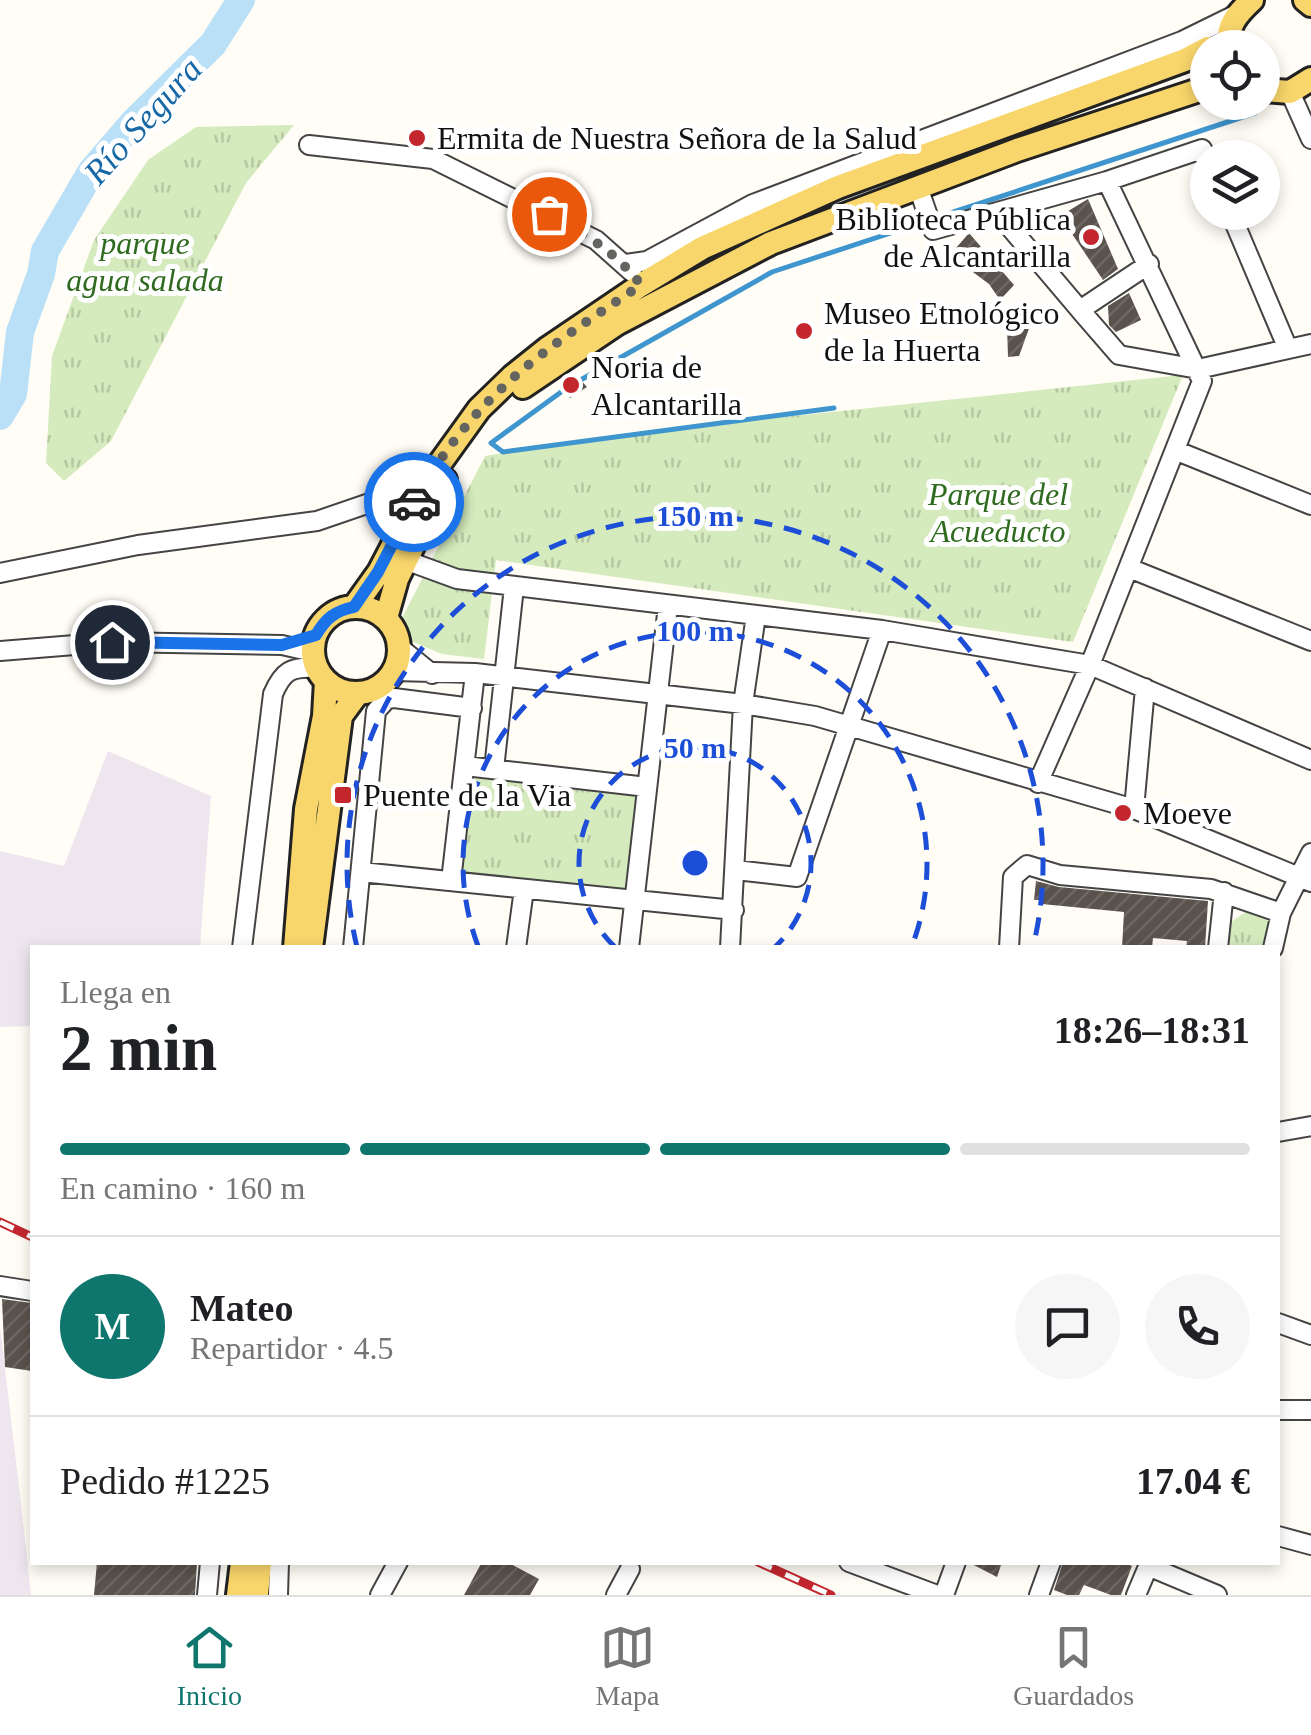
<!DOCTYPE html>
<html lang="es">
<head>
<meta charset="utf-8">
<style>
	body { margin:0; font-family:"Times New Roman",serif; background:#f6f6f6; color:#202124; height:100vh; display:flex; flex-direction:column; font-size:38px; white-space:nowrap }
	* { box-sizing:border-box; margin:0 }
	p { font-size:32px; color:#757577 }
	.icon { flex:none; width:55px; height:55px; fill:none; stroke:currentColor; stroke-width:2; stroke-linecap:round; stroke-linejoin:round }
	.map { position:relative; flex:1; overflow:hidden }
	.panel { position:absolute; left:30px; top:945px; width:1250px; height:620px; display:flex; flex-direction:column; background:#fff; border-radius:0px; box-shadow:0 5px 15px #0003 }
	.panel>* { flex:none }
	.controls { position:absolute; left:1190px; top:30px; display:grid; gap:20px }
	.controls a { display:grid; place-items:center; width:90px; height:90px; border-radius:50%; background:#fff; box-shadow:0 5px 15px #0003; font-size:50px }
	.pin { position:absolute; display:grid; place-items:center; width:85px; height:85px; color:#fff; margin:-42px; border:5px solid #fff; border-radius:50%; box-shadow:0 2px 10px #0007 }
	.courier { position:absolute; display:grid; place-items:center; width:100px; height:100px; margin:-50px; border:8px solid #1a73e8; border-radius:50%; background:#fff; color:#222; box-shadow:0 2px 12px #0007 }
	.headline em { font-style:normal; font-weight:800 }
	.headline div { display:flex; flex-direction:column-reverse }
	.headline { display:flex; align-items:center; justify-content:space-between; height:170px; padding:0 30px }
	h1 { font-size:65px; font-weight:800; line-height:75px }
	.bar { display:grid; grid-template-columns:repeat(4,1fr); gap:15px 10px; align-content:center; height:120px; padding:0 30px }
	.bar i { height:12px; border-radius:8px; background:#e0e0e0 }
	.bar .current { background:#0f766e }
	.bar p { grid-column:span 4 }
	.line { display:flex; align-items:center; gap:25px; padding:0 30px; border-top:2px solid #e0e0e0 }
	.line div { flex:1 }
	.round { display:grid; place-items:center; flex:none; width:105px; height:105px; border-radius:52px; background:#f6f6f6 }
	.menu { display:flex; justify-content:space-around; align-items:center; height:140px; border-top:2px solid #e0e0e0; background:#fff; font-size:28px; color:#757577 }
	.menu a { display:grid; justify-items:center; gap:5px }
	.menu .current { color:#0f766e }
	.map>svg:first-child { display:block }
	.industrial { fill:#eee6ef }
	.park { fill:url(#park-tufts) }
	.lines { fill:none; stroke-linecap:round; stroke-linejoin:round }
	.stream { stroke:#3f96cf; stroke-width:5 }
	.river { stroke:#b9e0f7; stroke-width:28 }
	.building { fill:url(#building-hatch) }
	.minor-casing { stroke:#444; stroke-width:22 }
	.major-casing { stroke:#222; stroke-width:28 }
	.minor { stroke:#fff; stroke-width:18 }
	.major { stroke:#f9d66b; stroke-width:22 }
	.rail-casing { stroke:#c4262e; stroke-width:9 }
	.rail { stroke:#fff; stroke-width:5; stroke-dasharray:15; stroke-linecap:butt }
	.done { stroke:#646461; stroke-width:10; stroke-dasharray:0 18 }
	.route { stroke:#1a73e8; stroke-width:12 }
	.ring { fill:none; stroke:#1d4ed8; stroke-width:5; stroke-dasharray:18 12 }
	.poi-dot { fill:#c4262e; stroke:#fff; stroke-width:4 }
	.labels { text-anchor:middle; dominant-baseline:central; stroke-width:10; stroke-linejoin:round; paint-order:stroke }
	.poi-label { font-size:32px; fill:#111; stroke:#fff; text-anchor:start }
	.park-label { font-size:32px; font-style:italic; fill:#2f6b1f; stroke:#fff }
	.water-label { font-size:35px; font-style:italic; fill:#1768a6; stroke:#fff }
	.centre { fill:#1d4ed8; stroke:#fff; stroke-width:5 }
	.ring-label { font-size:30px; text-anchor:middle; font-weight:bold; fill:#1d4ed8; stroke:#fff; stroke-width:10; stroke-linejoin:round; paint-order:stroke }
</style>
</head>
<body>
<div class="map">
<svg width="1311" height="1595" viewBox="0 0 1311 1595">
	<defs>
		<pattern id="park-tufts" width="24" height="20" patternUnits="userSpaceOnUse" patternTransform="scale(2.5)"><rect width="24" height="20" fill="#d5ebbd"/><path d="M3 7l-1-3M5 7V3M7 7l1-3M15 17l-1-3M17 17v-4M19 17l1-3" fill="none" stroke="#b6c8a1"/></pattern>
		<pattern id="building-hatch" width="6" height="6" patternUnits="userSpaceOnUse" patternTransform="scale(2.5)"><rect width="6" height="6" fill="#5a524d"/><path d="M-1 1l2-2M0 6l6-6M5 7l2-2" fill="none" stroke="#6d6662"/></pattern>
	</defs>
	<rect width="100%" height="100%" fill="#fffdf5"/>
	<path class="industrial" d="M108,751l103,45 -11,151 -168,1v78l-32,1v-176l64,15z
		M0,1325l22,188 9,82h-31z"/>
	<path class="park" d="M294,125l-48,58 -135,258 -47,40 -18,-18 6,-107 42,-116 54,-80 48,-33z
		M1183,375l-110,267 -577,-82 -12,99 -42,-5 -36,-15 -5,-19 84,-164 119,-20z
		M468,775l171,20 -15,96 -169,-16z
		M1247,911l12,2 13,7 -4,27 -45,1 2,-22z"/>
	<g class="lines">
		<path class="stream" d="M935,218l320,-105
			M577,382l195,-110 152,-50
			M568,387l-77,56 12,9 331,-44"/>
		<path class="river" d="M0,416l13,-22 7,-62 21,-58 4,-23 46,-79 43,-50 79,-78 28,-44"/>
	</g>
	<path class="building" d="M1088,199l30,70 -15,11 -43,-64z
		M969,233l45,52 -14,15 -11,-16 -39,-29z
		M1129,293l12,27 -25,12 -7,-7 -1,-19z
		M1021,319l1,8 9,-4 -12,33 -11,1 -1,-31z
		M577,376l10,11 -17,11 -7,-12z
		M1036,881l23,6 149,14 -3,47h-19l1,-7 -34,-3 -1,10h-30l2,-36 -82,-8v-4h-8z
		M2,1299l30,4v68l-27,-4z
		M97,1562h100l-2,33h-101z
		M482,1562h25l32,17 -9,16h-66z
		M968,1562h34l-5,15z
		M1063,1562h59l10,4 -11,29h-10l-27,-10 -5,10h-12l-13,-5z"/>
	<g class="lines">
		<defs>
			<path id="minor" d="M1290,92l21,47
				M309,145l124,14 163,81 36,32
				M918,187l15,43 174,-49
				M997,212l83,98 69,-46
				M1230,212l58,137
				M626,264l21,-3 106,-57 429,-163 53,-26
				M1080,310l39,45 79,14 113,-25
				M1177,451l134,54
				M405,560l52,19 425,51 208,35 221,95
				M1129,568l182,73
				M0,573l138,-28 179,-24 108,-37
				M399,647l33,27
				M0,651l112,-9 170,3 31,7
				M393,671l82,2 268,31 72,12 319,93 177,73
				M465,766l182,21
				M494,769l20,-182
				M1038,783l52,-118 112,-284 -95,-200 95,-32 6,12
				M1134,809l11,-121
				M736,870l61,7 85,-247
				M361,872l373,38
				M451,881l24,-208
				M242,948l31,-254c10,-23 18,-28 44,-26
				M353,948l23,-237 11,-12 7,-1 78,10
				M516,948l8,-59
				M629,948l39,-343
				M730,948l13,-244 13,-89
				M1009,948l4,-71 14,-12 33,10 151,14 70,24
				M1218,948l6,-56
				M1273,948l8,-35 30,-60
				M1278,1132l33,-6
				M0,1286l32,5
				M1278,1323l33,12
				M1278,1410h33
				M1278,1536l33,9
				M849,1562l88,33
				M1148,1566l69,29
				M207,1595l3,-33
				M278,1595l1,-33
				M380,1595l18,-33
				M616,1595l14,-26
				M944,1595l12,-33
				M1039,1595l12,-33
				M1136,1595l14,-33"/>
			<path id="major" d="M1305,0l6,5
				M1229,48c-3,-22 8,-34 23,-48
				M1262,90l28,2 21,-13
				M523,387l95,-64 153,-80 246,-93 191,-63
				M354,607l25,-35 46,-88 54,-75 34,-33 35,-28 93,-63 61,-37 136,-61 347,-127 23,-12
				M313 650a43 43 0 1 1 86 0a43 43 0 1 1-86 0Z
				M386,618l11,-39 48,-99
				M295,948l11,-139 18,-93 2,-35
				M311,948l30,-232 17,-23
				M238,1595l4,-33
				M257,1595l3,-33"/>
		</defs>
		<use href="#minor" class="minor-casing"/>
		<use href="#major" class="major-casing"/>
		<use href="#minor" class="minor"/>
		<use href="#major" class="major"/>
		<defs>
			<path id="rail" d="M0,1222l32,15
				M758,1562l73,33"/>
		</defs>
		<use href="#rail" class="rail-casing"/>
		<use href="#rail" class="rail"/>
	</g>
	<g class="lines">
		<path class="done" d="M414,502c60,-107 128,-151 227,-217 -25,-33 -56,-51 -92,-71"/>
		<path class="route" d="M112,642l170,3 34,-10c10,-17 19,-24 38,-28l24,-35 36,-70"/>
	</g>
	<g class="ring">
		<path d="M615 947A116 116 0 1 1 775 947"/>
		<path d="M478 946A232 232 0 1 1 912 946"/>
		<path d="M357 947A348 348 0 1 1 1033 947"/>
	</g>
	<g class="poi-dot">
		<circle cx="417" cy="138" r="10"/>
		<circle cx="1091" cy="237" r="10"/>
		<circle cx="804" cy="331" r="10"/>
		<circle cx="571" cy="385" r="10"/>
		<rect x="333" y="785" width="20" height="20" rx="5"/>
		<circle cx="1123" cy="813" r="10"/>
	</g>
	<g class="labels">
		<g class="poi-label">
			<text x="437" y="138">Ermita de Nuestra Señora de la Salud</text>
			<text x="1071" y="219" text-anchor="end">Biblioteca Pública<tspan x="1071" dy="37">de Alcantarilla</tspan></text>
			<text x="824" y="313">Museo Etnológico<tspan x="824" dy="37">de la Huerta</tspan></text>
			<text x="591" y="367">Noria de<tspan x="591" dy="37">Alcantarilla</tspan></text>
			<text x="363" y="795">Puente de la Via</text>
			<text x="1143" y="813">Moeve</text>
		</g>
		<g class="park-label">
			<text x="145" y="243">parque<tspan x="145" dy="37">agua salada</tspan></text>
			<text x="998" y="494">Parque del<tspan x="998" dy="37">Acueducto</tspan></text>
		</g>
		<g class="water-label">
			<text transform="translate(143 121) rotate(-48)">Río Segura</text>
		</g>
	</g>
	<circle cx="695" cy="863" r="15" class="centre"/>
	<g class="ring-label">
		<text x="695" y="526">150 m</text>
		<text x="695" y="641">100 m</text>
		<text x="695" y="758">50 m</text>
	</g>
</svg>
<div class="controls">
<a><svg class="icon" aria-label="locate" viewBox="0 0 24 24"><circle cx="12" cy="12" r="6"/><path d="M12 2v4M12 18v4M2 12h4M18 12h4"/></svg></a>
<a><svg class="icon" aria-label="layers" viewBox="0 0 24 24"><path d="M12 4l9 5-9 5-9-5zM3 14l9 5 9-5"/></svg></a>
</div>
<div class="pin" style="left:549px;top:214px;background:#ea580c"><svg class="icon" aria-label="bag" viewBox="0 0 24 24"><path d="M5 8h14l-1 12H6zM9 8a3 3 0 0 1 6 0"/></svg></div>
<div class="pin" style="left:112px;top:642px;background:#1f2937"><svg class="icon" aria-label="home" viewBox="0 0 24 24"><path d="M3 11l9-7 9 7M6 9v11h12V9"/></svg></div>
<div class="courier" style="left:414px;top:502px"><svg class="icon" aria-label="car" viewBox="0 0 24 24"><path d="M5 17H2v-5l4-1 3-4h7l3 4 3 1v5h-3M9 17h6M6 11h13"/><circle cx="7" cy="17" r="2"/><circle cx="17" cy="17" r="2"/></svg></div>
<section class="panel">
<div class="headline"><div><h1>2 min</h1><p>Llega en</p></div><em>18:26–18:31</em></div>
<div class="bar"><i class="current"></i><i class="current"></i><i class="current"></i><i></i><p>En camino · 160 m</p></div>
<div class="line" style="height:180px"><b class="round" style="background:#0f766e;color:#fff">M</b><div><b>Mateo</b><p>Repartidor · 4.5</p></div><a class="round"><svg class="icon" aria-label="chat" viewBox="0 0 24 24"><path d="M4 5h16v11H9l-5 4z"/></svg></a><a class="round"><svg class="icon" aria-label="phone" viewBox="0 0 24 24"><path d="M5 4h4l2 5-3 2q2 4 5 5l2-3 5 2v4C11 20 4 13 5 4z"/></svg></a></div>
<div class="line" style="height:130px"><div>Pedido #1225</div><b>17.04 €</b></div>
</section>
</div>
<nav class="menu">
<a class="current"><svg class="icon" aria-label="home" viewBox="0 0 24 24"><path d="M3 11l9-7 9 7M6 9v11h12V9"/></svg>Inicio</a>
<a><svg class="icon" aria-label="map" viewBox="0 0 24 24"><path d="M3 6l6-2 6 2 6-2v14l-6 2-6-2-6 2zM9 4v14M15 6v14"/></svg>Mapa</a>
<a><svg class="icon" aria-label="saved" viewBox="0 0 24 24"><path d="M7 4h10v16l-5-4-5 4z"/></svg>Guardados</a>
</nav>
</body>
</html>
